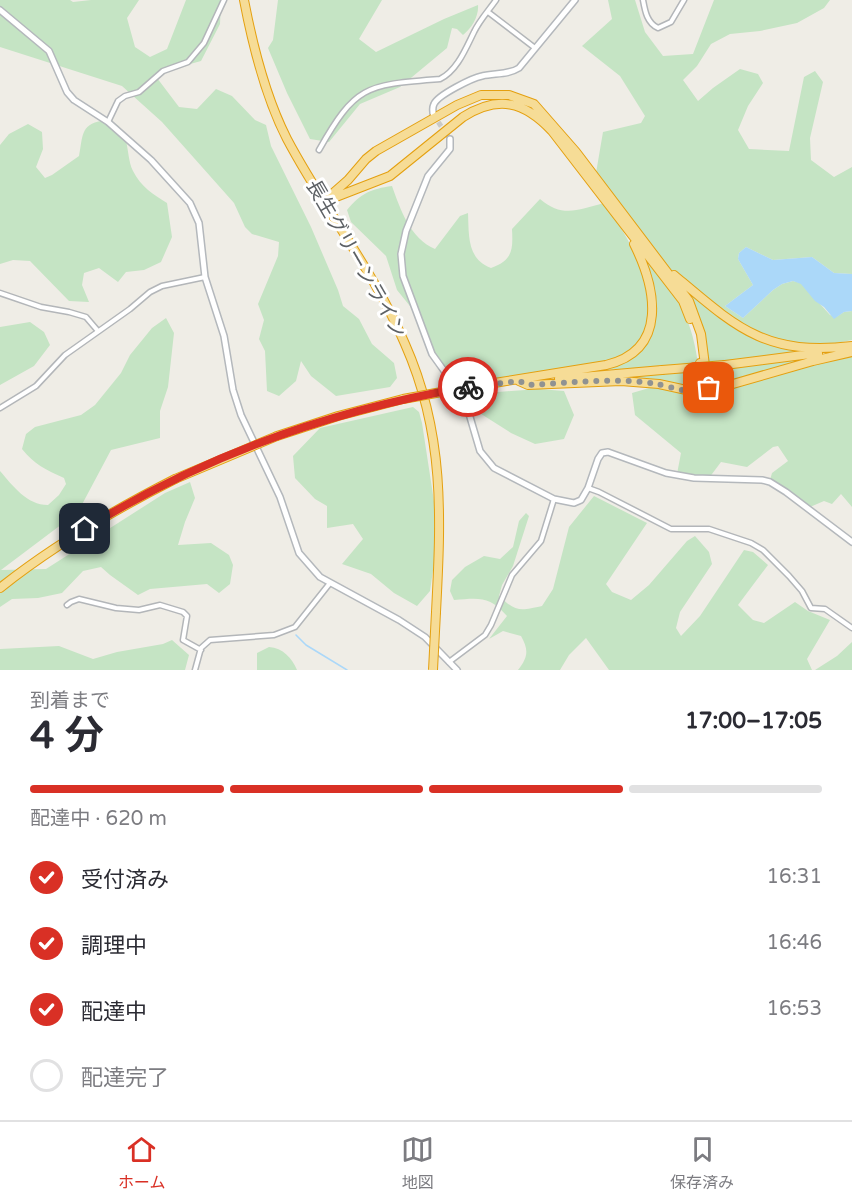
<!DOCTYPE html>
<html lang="ja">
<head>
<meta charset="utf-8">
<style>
	body { margin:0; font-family:"Varela Round","Noto Sans JP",sans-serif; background:#f2f2f3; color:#2b2b33; height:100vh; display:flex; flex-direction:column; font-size:22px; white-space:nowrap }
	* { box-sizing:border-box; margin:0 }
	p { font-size:20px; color:#7c7c81 }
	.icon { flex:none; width:33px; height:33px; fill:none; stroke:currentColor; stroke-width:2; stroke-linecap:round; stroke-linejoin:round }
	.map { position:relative; height:670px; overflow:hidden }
	.side { display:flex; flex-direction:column; background:#fff; flex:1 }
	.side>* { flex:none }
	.pin { position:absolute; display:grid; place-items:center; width:51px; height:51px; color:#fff; margin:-26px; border-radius:12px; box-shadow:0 3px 9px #0006 }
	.courier { position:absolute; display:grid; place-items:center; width:60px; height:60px; margin:-30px; border:4px solid #d93025; border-radius:50%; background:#fff; color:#222; box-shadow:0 2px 8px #0007 }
	.overview em { font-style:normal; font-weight:700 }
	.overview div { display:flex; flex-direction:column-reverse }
	.overview { display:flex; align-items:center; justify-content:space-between; height:102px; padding:0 30px }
	h1 { font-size:39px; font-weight:700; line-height:45px }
	.bar { display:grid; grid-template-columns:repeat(4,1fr); gap:9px 6px; align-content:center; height:72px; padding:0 30px }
	.bar i { height:8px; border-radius:4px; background:#e1e1e2 }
	.bar .on { background:#d93025 }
	.bar p { grid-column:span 4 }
	ol { padding:0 30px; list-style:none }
	li { display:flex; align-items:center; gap:18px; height:66px }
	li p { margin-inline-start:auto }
	li .icon { padding:6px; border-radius:50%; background:#d93025; color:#fff; stroke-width:4 }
	li:last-child { color:#7c7c81 }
	li i { width:33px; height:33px; border:3px solid #e1e1e2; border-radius:50% }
	.dock { display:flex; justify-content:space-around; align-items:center; height:84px; border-top:2px solid #e1e1e2; background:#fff; font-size:16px; color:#7c7c81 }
	.dock a { display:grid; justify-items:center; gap:3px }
	.dock .on { color:#d93025 }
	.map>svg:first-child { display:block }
	.green { fill:#c5e4c4 }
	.water { fill:#abd8f9 }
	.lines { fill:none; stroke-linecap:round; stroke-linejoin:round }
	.stream { stroke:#abd8f9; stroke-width:1.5 }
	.secondary-tunnel { stroke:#cacac6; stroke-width:5; stroke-dasharray:5 2.5; stroke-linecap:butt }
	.street-casing { stroke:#b3b6b9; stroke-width:7 }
	.secondary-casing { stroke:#b4b8bc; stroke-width:8 }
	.highway-casing { stroke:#e4a010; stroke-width:10 }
	.street { stroke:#fff; stroke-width:4 }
	.secondary { stroke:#fff; stroke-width:5 }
	.highway { stroke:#f6dc96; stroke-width:8 }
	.highway-bridge-casing { stroke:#e4a010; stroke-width:10; stroke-linecap:butt }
	.highway-bridge { stroke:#f6dc96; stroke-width:8 }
	.done { stroke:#909292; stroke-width:6; stroke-dasharray:0 10.8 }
	.route { stroke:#d93025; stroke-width:8 }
	.labels { text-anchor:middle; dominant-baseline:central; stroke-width:6; stroke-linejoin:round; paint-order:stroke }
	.street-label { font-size:20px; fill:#5d6165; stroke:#fff }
</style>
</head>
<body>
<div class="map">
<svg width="852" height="670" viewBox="0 0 852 670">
	<rect width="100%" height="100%" fill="#efede6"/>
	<path class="green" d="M0,0h70l3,2 18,-2h48l-12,18 8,29 15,10 17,-8 19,-49h35l-1,24 -19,37 -47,13 25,33 18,2 19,-20 16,7 23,24 11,5 5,21 40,81 27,63 5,16 16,13 13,25 22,19 3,15 -7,9 -54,9 -25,-20 -10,-15 -5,20 -17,15 -12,-5 -2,-40 -6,-12 5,-19 -6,-16 20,-48 1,-14 -27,-8 -7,-7 -11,-24 -72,-81 -40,-36 -122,-39z
		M278,0h104l-23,39 17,13 68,-33 34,-14c1,11 -6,23 -15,30l-6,-6 -5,-1 -5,20 -47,39 -40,17 -31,38 -19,-3 -23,-46 -19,-45 5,-8z
		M608,0h27l10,32 18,24 30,-2 21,-54h116l-6,8 -27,15 -37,8 -30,3 -19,10 -14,22 -14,14 15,21 15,-13 27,-19 18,5 5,9 -15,23 -10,24 11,19 40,2 15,-74 11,-6 8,11 -13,56 1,22 23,17 18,-10v107l-18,-1 -22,-16 -39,3 -27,-13 -7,6 -1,6 15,26 -28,21 18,12 30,-28 9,-6 11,-3 8,2 29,32 6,2 8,-5 8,-1v29l-20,4 -30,1 -39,-8 -33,-20 -62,-49 -72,-95 7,-41 38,-9 4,-7 -25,-40 -38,-30 30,-27z
		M101,121c32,-1 23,32 32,50 8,16 20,23 34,32l5,34 -11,25 -17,8 -18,2 -8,10 -19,-14 -15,5 -2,12 7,17 -20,-1 -39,-40 -17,-1 -13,4v-119l9,-11 19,-10 14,8 1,17 -7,18 9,11 7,-3 27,-19c4,-19 1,-31 22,-35z
		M392,186c9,25 18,52 43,63l25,-33 8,-3c1,23 -1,46 23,55 22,-8 22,-18 21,-39l28,-30c22,19 38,11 64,4 26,34 75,119 23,151 -6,4 -15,6 -22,8l-148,22 -21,-29 -14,-34 -25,-31 -11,-34 -35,-34 -4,-12c14,-17 24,-21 45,-24z
		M639,249c32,41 52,60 59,115l-108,7 23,-5 39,-35 3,-17z
		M681,285l50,39 79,26 -102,13z
		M166,318l8,15 -6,54 -8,24v27l-49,12 -33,62 -77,58 45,-1 119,-76 25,-11 5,16 -10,24 -7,23 33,-2 18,12 4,10 -3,19 -11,9 -12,-9 -57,5 -12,6 -28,-20 -9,-8 -18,4 -21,22 -24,5 -26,1 -12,8v-136c13,15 27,34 48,34l11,-10 7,-11 -2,-6c-18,-8 -30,-14 -42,-29l4,-15 9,-7 46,-12 14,-10 26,-32 9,-18 22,-27z
		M30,322l14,10 6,13 -16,21 -34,19v-58z
		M852,354v153l-11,-13 -9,10 -8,-3 -14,6 -40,-27 2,-7 16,-12 -10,-15 -5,1 -26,20 -26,-5 -12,16 -32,-4 4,-21 -46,-38 -3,-22 24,-7 46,7 16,-2z
		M810,358l-95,27 -5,-5 -2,-10z
		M699,371v12l-8,5 -127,-8z
		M539,389l25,2 10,24 -10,24 -29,5 -24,-11 -33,-21 -2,-16 22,-4z
		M413,407l6,5 3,11 13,85v49l-5,34 -13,15 -23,-13 -23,-19 -29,-10 21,-25 -10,-15 -26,4v-22l-12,-7 -20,-21 -2,-22 27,-28z
		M594,496l53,27 -41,61 6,8 19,8 18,-15 38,-44 8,-5 14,16 3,12 -32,48 -4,16 5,8 19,-20 44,-66 9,2 15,13 -30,40 15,15 11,3 31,-21 13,9 22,9 -23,39 5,11h-203l-23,-32 -17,17 -9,15h-42c10,-13 11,-20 3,-34l-18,-5 -14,8 18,-23c-18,-20 -27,-18 -53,-16l-4,-9 2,-11 13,-13 19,-11 16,3 13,-12 6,-26 7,-8 3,3 -16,50 -11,19 -3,11c17,16 21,15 43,10l11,-17 16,-62z
		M172,640l17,15 -4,15h-185v-21l59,-3 34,13 24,-7 46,-8z
		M852,642v28h-37l22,-14z
		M269,647c14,1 23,11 28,23h-40v-17z"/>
	<path class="water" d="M746,247l27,13 39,-3 22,16 18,1v37l-8,1 -10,7 -10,-12 -9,-6 -14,-17 -8,-3 -11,3 -9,6 -30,28 -18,-12 28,-21 -15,-26 1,-6z"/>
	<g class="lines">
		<path class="stream" d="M296,635l10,10 41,25"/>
		<path class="secondary-tunnel" d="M434,116l16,23"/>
		<defs>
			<path id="street" d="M643,0c2,11 4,23 15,28l13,-6 13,-22
				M488,12l47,36
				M108,122l10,-21 7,-5 14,-4 24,-21 25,-9 16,-19 20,-43
				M319,150c37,-66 48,-65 121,-71 17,-8 26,-31 34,-47 5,-11 15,-22 22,-32
				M0,293l41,14 28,5 17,5 12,14
				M0,408l36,-22 29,-31 65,-46 20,-17 12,-6 43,-9
				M588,488l11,4 72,37h38l42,14 12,7 26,26 13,15 9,17 14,1 27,19
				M67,605l4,-3 8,-3 37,9 23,2 21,-5 23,7 4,4 -4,24 18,10
				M449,662l36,-27 6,-10 21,-50 29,-34 13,-42
				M195,670l6,-22 9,-8 64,-5 21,-8 35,-44"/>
			<path id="secondary" d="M0,10l49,41 18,41 7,8 34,22 43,38 39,43 9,20 6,54 19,59 9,54 8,25 39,82 19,56 21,24 79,43 26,17 32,33
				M433,113c0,-3 -1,-5 1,-9 4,-9 38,-26 48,-28 13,-3 26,-1 37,-8l56,-68
				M450,139v10l-22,27 -22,55 -5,23 2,22 29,78 33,46 15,51 14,17 60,31 20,4 7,-3 7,-12 10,-29 4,-6 6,-1 58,21 28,5 68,2 8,2 16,10 66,50"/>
			<path id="highway" d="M244,0c9,47 21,96 43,139 37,70 87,132 118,205 40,90 36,173 31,268
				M323,202l25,-22 18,-21 10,-8 81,-46 24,-10h28l25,9 42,48 113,149 12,33 6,47 -7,9 -9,1 -32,-7 -38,-3 -93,4 -9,-4
				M323,202l67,-26 73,-59c35,-22 61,-16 89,14l131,170 7,18
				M674,275c63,53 91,81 178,71
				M700,363c2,16 0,25 19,25l94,-27 39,-9
				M725,365l93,-12
				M559,379l103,-9
				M488,384l118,-19c63,-15 50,-77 28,-121
				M469,387l21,-3
				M277,436l61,-20 65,-17
				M0,588c54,-43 114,-78 175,-109"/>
		</defs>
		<use href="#street" class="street-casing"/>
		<use href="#secondary" class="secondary-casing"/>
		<use href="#highway" class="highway-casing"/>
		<use href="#street" class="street"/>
		<use href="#secondary" class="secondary"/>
		<use href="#highway" class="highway"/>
		<defs>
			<path id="highway-bridge" d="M662,370l63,-5
				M403,399l66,-12
				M175,479l102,-43
				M433,670l3,-58"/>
		</defs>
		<use href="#highway-bridge" class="highway-bridge-casing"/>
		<use href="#highway-bridge" class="highway-bridge"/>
	</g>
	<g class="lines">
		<path class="done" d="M468,387l51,-6 9,4c42,-2 88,-8 129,-1 14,2 38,14 48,0l4,4"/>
		<path class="route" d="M85,529c117,-73 247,-119 383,-142"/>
	</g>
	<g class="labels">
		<g class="street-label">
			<text transform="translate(356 259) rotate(60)">長生グリーンライン</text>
		</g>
	</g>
</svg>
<div class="pin" style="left:709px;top:388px;background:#ea580c"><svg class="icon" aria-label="bag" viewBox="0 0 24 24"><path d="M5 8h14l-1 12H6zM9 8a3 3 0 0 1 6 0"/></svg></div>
<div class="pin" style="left:85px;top:529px;background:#1f2937"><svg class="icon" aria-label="home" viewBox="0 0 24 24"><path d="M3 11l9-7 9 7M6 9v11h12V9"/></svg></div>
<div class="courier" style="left:468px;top:387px"><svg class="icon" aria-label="bike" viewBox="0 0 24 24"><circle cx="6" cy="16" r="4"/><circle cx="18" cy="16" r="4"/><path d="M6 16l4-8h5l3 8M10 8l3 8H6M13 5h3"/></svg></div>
</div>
<section class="side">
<div class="overview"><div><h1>4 分</h1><p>到着まで</p></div><em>17:00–17:05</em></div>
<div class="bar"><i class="on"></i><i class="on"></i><i class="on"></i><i></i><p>配達中 · 620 m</p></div>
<ol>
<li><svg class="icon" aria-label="check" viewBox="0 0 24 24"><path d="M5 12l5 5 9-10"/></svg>受付済み<p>16:31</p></li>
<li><svg class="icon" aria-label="check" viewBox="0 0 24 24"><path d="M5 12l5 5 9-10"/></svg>調理中<p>16:46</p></li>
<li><svg class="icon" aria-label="check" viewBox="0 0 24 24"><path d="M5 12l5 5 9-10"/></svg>配達中<p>16:53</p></li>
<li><i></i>配達完了</li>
</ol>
</section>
<nav class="dock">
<a class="on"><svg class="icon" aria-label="home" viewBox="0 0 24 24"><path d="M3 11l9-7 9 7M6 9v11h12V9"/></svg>ホーム</a>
<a><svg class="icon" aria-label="map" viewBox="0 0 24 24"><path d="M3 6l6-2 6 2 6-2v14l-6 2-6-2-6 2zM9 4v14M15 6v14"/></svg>地図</a>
<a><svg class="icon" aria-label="saved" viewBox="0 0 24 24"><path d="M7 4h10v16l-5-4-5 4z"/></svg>保存済み</a>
</nav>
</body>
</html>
